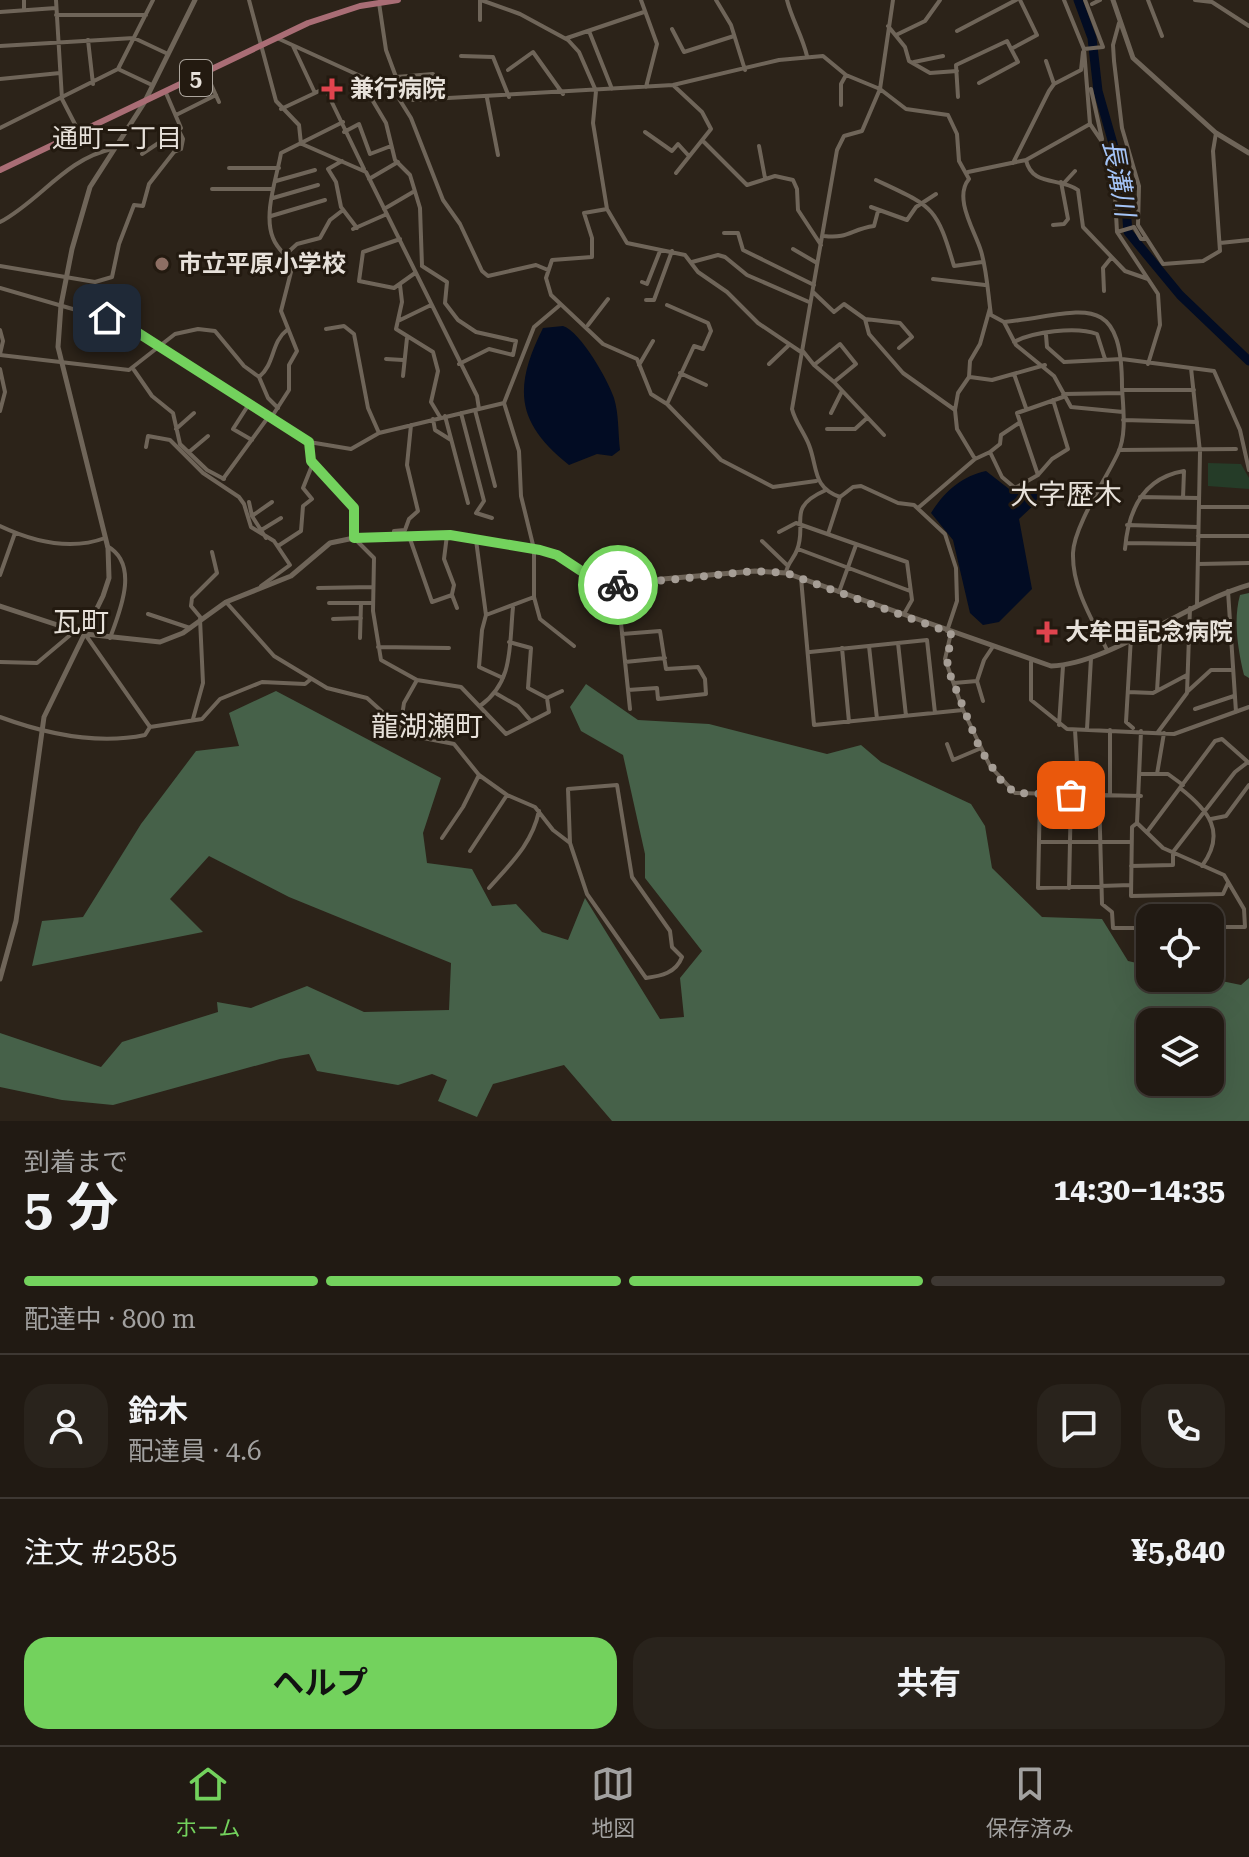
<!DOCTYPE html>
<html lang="ja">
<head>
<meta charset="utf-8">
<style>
	body { margin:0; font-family:"Roboto Serif","Noto Sans JP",serif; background:#29231c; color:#f1f3f6; height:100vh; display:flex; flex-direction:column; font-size:30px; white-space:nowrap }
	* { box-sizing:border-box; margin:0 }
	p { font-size:26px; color:#a2a1a0 }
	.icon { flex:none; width:44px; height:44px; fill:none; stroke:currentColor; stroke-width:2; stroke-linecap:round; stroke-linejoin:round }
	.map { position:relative; height:1121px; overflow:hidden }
	.side { display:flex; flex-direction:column; background:#211a13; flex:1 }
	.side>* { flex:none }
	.controls { position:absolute; left:1136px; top:904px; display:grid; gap:16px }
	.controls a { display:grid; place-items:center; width:88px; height:88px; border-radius:16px; background:#211a13; box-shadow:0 8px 32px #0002,0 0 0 2px #3e3833; font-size:40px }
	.pin { position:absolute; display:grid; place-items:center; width:68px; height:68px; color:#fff; margin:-34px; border-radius:16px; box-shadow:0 4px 12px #0006 }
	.courier { position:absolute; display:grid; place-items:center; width:80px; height:80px; margin:-40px; border:6px solid #73d25d; border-radius:50%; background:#fff; color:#222; box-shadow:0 2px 10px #0007 }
	.summary em { font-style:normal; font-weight:700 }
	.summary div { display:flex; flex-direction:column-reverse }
	.summary { display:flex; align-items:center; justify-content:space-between; height:136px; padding:0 24px }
	h1 { font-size:52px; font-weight:700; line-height:60px }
	.bar { display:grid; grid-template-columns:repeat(4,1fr); gap:12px 8px; align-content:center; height:96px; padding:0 24px }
	.bar i { height:10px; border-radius:6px; background:#3e3833 }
	.bar .active { background:#73d25d }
	.bar p { grid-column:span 4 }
	.line { display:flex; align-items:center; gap:20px; padding:0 24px; border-top:2px solid #3e3833 }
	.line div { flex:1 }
	.round { display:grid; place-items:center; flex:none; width:84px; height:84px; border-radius:24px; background:#29231c }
	.primary-button { display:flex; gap:16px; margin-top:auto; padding:16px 24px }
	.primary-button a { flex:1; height:92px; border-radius:24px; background:#73d25d; color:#111; font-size:32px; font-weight:700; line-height:92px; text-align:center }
	.primary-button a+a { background:#29231c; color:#f1f3f6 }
	.tabs { display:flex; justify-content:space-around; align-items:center; height:112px; border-top:2px solid #3e3833; background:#211a13; font-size:22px; color:#a2a1a0 }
	.tabs a { display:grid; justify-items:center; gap:4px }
	.tabs .active { color:#73d25d }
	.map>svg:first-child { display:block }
	.green { fill:#253c28 }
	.forest { fill:#466149; fill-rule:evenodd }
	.water { fill:#020c23 }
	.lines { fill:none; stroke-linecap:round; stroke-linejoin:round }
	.river { stroke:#020c23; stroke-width:9 }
	.minor { stroke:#6f6559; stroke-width:4 }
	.tertiary { stroke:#6f6559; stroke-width:5 }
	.primary { stroke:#a96d75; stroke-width:6 }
	.done { stroke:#a69e96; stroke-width:8; stroke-dasharray:0 14.4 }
	.route { stroke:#73d25d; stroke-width:10 }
	.health-dot { fill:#e0444e; stroke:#231a10; stroke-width:3 }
	.education-dot { fill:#8d6e63; stroke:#231a10; stroke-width:3 }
	.labels { text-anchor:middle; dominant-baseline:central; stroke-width:6; stroke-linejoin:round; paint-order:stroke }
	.shield { fill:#231a10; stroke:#aca59d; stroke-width:2 }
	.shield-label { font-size:22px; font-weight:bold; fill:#e7e1da }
	.poi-label { font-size:24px; font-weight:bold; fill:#e7e1da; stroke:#231a10; text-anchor:start }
	.neighbourhood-label { font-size:26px; fill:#e7e1da; stroke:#231a10 }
	.water-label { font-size:26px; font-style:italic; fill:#a4c4f7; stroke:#231a10 }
	.quarter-label { font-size:28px; fill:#e7e1da; stroke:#231a10 }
</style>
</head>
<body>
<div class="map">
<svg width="1249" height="1121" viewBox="0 0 1249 1121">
	<rect width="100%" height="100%" fill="#2c2319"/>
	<path class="green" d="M1208,463l33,1 8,14v11l-41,-3z"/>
	<path class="forest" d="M1249,593v85l-5,-3c-6,-25 -11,-55 -4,-80z
		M586,684l52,36 71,4 118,30 34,-9 20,17 90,42 14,22 7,42 50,49 60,2 26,42 22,5v12h57l34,7 8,-7v143h-637l-48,-56 -71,19 -16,33 -39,-16 9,-21 -15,-6 -34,11 -81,-14 -8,-17 -29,5 -167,46 -51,-5 -62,-13v-54l101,34 21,-25 96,-30 -1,-10 34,6 56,-22 57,26 85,-2 2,-47 -162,-66 -80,-41 -39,43 33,33 -171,34 10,-45 41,-4 58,-93 55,-73 43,-5 -10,-33 47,-22 165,87 -18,55 4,30 45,6 20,37 24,-2 26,28 26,8 17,-42 75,121 24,-2 -4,-39 22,-27 -57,-73v-24l-22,-99 -42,-24 -11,-24zM1150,1022h60v60h-60z"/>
	<path class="water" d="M563,326c18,6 45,54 51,72 5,16 4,35 6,52l-8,6 -15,-2 -28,11c-53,-42 -56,-77 -26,-137z
		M986,471l27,21 21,-3 4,4 -2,10 -17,16 13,70 -33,33 -16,3 -13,-12 -17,-73 -22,-27c13,-21 31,-37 55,-42z"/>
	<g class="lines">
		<path class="river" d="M1078,0l14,38 6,53 26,91 4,50 52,63 69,66"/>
		<path class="minor" d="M24,0v10
			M56,0l6,99 17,33
			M249,0l27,101 23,24 2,19
			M480,0v20
			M481,0l39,14 48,26 11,12 17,39 -3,32 14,86 20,34 58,12 13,17 29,20 31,31 43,29
			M641,0l16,44 -11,43
			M716,0l15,25 14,45
			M787,0c5,20 15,35 20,56
			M893,0l-13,89 -18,42 -18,5 -7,14 -45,259c3,13 12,23 17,36 9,23 3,42 31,52l13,-10 8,-1 37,17 16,2 31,29 11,34 1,33 -10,30
			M1064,0l20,49 6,75 13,19 11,34 3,55 41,62 2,31 -12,39
			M1148,0l14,36
			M1195,0l17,2 37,24
			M379,3l7,47 10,27v17l15,24 32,82 17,24 22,47 6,5 48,-11 12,5
			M1092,4l8,-4
			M0,12l56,-4
			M56,15h90
			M1119,23l-6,22 1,16 8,67 17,58 -1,39 25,39 40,-3 17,-10 -7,-100 3,-18
			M888,26l17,21 4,14 21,12 27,-2
			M672,29l12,23 50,-16
			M589,31l23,58
			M957,31l59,-31
			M896,35l29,-14 15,-21
			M277,38l136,62 260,-15 106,-25 44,-4 23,19 34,14 26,20 42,6 9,19 2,27 10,18c-16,19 6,52 12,72 6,20 7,43 10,64l13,7 12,23 38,31 17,31 52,5
			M567,38l77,-26
			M88,40l5,44
			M0,46l134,-8 34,16
			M293,46l22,47 10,-5 39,81
			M1011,49l26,-14 -17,-35
			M1084,49l19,-2 -18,-47
			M461,56l32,1 16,40
			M1046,61l8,23
			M914,62l29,-6
			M118,69l34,16
			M508,70l25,-18 30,42
			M206,73l13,29
			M358,76l28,47 9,37 15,15 10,33 2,58
			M396,77l37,-3
			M0,79l60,-6
			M673,85l29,27 9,17 -35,44
			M1091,89l11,50
			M958,97l-2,-32 51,-24 11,21 -39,21
			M487,98l11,57
			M841,105v-21l5,-9
			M281,109l34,-16
			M176,115l40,-20
			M0,128l118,-59 35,-69
			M344,132l15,-8 11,30 21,-8
			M645,132l27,19 6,-7 10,11
			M704,142l43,43 28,-9 18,4 4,9 1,21 23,35
			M302,144l64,28 111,224 2,13
			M759,146l6,32
			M142,154l39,-26 -15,-35
			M1026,160c6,27 34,17 52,30l5,37 42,44 23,8
			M342,161l-14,8 8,13 5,25 16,21
			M1013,163l36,-72 5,-7 27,-14 2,-18
			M229,168h50
			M968,172l58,-12 64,-36
			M369,179l29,-17
			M876,180c57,27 60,25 78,86l28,-4
			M276,181l39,-11
			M1064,183l11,-12
			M212,189h61
			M273,198l45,-13
			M871,207l36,13 9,-13 20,-13
			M384,209l29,-17
			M607,209l-23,4 8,25v19l-40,3 -6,18 5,17 52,49 34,15 14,35 16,10 54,56 52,27 43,-6
			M271,216l54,-16
			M0,222c40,-21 65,-63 112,-73
			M1053,225l11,-1 4,-5 -7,-37
			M353,229l34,-15
			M1117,232l17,-5 7,12h6
			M724,233h14l5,17 71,35
			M824,236c25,3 27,-7 50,-10l4,-15
			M400,239l-37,13 -4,29 35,7 21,-15
			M1220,243l29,-3
			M793,249l24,14
			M285,255l12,-11 23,-6 10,-18 13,-10
			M692,262l26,-7 7,2 22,18 62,27
			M0,266l95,16 17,-5 7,-33 15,-39 9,1 6,-22 25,-32 7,-3 2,-10 -4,-8
			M422,266l25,16 -2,21 13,17 18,12 40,9 -3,14 -24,-6 -30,15
			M933,279l52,6
			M642,282l5,2 13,-33
			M400,285l2,17 -6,27 37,23 5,19 -7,31 9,15
			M0,288l121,35 188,119 42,7 28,-16 125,-30
			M1104,291l-1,-23 8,-10
			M813,292l21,20 10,-8 21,15 4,15 34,39 52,37
			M646,300h8l18,-49
			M667,305l41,18 3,8 -8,18 -9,-3 -27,58
			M865,319l35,4 12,14 -13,11
			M398,321l33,-16
			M1004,322c74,-7 118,-37 118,65 1,21 5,47 -4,66 -12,26 -44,73 -45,100 -1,35 19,66 34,97
			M588,325l20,-26
			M326,329l18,-3 10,8 14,74 11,25
			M0,330l3,11 -3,13
			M1046,335l1,12 17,15 58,-3 92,12 26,59 9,40
			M1014,342c18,-10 62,-16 83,-8l8,25
			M840,344l16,20 -22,18 -20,-17z
			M802,350l12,15
			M0,355l129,15 46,-36 23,-5 17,2 29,35 15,11 9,21 10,10
			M386,359l17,1
			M769,364l20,-19
			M639,365l14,-24
			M1191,368l9,84 -3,153
			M0,369l5,23 -5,19
			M134,370l18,26 21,17 7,31 27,26 17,9
			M680,373l26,12
			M1014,374l12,34
			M403,376l4,-38
			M259,377c16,-13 12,-35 28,-47
			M970,377l22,3 53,-15
			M834,382l50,53
			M1122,390h72
			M1063,394l59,-1
			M249,404l-16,25 19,11
			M475,410l20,76
			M461,413l23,88 -8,12 16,5
			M831,413l11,-22
			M445,416l23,87
			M271,418l18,-28v-25l8,-14 -16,-40 12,-47c-7,-9 -16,-15 -20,-26 -10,-24 4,-61 8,-85l62,-31
			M433,419l2,11 16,10
			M1123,420l74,2
			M176,429l18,-16
			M827,429h28l12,-11
			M309,442c4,38 28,36 43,63 5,9 1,23 2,33l20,20 -1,53 8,49 36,20 44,7 45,47 43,-22 -2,-14 15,-7
			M146,447l2,-11 22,4 33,33 36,24 5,7 7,23 23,14 16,24 -29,21
			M1119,450l117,-1
			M189,452l19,-16
			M990,452l10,-8 1,-9 18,-12
			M975,459l-18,-30 -2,-19 3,-17 11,-16 1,-16 10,-17 10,-36
			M1038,475l14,-16 16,-10 -15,-49
			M223,479l46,-63
			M1140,497l59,1
			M249,502l3,14 14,22
			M1199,507h50
			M918,508l57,-49 15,-7 12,25 13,11 23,-13 -21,-62 46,-16
			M252,516l20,-14
			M1127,525l71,2
			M0,526c34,16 70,25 105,12
			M263,529l18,-11
			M779,532l17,-9 111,39 5,38 -8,14
			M828,534l12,-37
			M447,535l-3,24 10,26 -2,9
			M394,536v-5l11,-1 4,-11 9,-8 -11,-46 4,-40
			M409,536l23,66 20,-7 5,13
			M1198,536h51
			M476,540l10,75 -4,15 -3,37 24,11
			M762,541l25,24
			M1126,543l72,1
			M107,546c33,18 13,65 3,92
			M278,546l23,-15 2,-25 9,-7 -9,-11 10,-25
			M798,549l112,42
			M1125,549c3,-37 17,-71 59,-78l-1,27
			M1198,564l51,-1
			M786,573c1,-10 8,-14 11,-23 11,-28 -12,-42 29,-60
			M0,575l15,-42
			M801,578l13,147 149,-15
			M617,585l13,124
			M318,588l55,-1
			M1228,591l8,121
			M839,592l17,-47
			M534,597l6,22 34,27
			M226,602l48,54 53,32 40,10 41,37 46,9 25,31 28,20 28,12 18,23 17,13
			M329,603h44
			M148,614l42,14
			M486,615l48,-18v-48l-13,-53 -2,-45 -15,-48 30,-76 26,-22
			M201,618l-10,-12 1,-8 25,-25 -5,-21
			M333,619l28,-1
			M951,633l-6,26 18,51 27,56 25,27 126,3
			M85,634l65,93
			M622,634l38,-3 6,38 32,-2 7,12 1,15 -48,5 -1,-11 -29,2
			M1131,637l-5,85 7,6
			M360,638l1,-35
			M509,642l22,6 -3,40 19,10
			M898,643l8,73
			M869,646l8,73
			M378,647l71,1
			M842,648l7,74
			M810,652l117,-12 8,73
			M0,662l37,1 38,-32
			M625,662l40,-4
			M1031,662v38l36,29 107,5 75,-27
			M977,681l6,20
			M954,683l23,-2 7,-21 8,-12
			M1157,691l4,-65
			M1188,691l23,-21h20
			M1128,692l25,1 34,-18
			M497,694l21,12 13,15
			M480,706c34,-24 29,-60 33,-99
			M1195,709l39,-13
			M0,717c46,17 97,28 145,18l5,-8 52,-8 18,-20 42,-17 43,2 6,-5
			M193,719l10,-36 -3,-64
			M1059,725l4,-59
			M400,729l4,-26 13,-23
			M1087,729l4,-71
			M1075,730l4,65
			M1110,730v65
			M1141,731l-4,92 -5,4 -1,69 92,-2 5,-11
			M1158,732l29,-39 3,-85
			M947,744l6,16 26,-11
			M1141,774h27l15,11
			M1157,774l7,-41
			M617,785l15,92 38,54 2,16 10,10c-6,16 -21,19 -36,21l-59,-84 -17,-51 -2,-54z
			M1180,788c28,22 47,44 22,78
			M1040,795l-2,93 93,-3
			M1099,795l3,109 10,8 1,16h37
			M1211,819l15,-3 23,-31
			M1137,823l26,25 61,27 20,34 1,18h-35
			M1147,832l68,-91 7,-2 27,24
			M442,838l21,-31 16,-32
			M1039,842h92
			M470,851l37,-56
			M1131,866l42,-1v-13l62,-80 13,-10
			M489,888c22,-25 43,-44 50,-77
			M1069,888l2,-93"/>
		<path class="tertiary" d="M1113,0l20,58 83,75 33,20
			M0,606l85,28 75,8 23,-9 43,-31 65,-26 39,-33 24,-5 96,-3 90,15 17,5 48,29 150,-13 31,2 265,93c59,-2 134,-63 198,-81
			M0,979l16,-58 28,-204 59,-121 6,-18 -1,-30 -50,-201 3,-42 11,-56 18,-62 54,-84 51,-103"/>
		<path class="primary" d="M0,170l308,-147 52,-17 38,-6"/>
	</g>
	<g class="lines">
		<path class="done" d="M618,585l137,-14 31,2 165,60 -4,34 33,82 22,33 13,11 56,2"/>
		<path class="route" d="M107,318l25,11 177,113 2,19 43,47v30l96,-3 90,15 17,5 38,25 23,5"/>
	</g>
	<g class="health-dot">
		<path d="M328 77h8v8h8v8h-8v8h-8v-8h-8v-8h8z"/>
		<path d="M1043 620h8v8h8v8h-8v8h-8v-8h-8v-8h8z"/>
	</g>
	<circle class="education-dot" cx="162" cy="264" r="8"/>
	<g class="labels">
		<rect class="shield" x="180" y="60" width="32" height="36" rx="6"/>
		<g class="shield-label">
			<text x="196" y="78">5</text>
		</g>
		<g class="poi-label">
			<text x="350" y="89">兼行病院</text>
			<text x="178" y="264">市立平原小学校</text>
			<text x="1065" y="632">大牟田記念病院</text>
		</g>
		<g class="neighbourhood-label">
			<text x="117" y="138">通町二丁目</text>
		</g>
		<g class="water-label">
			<text transform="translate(1119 178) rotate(80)">長溝川</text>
		</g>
		<g class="quarter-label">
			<text x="1066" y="494">大字歴木</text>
			<text x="81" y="622">瓦町</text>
			<text x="427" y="726">龍湖瀬町</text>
		</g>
	</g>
</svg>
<div class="controls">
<a><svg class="icon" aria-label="locate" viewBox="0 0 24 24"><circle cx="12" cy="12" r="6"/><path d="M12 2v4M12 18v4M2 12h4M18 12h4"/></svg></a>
<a><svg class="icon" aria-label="layers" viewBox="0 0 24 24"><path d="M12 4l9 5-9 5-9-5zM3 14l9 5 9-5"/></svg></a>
</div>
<div class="pin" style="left:1071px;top:795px;background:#ea580c"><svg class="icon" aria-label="bag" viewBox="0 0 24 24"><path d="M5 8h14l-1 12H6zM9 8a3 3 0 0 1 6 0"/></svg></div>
<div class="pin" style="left:107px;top:318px;background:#1f2937"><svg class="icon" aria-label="home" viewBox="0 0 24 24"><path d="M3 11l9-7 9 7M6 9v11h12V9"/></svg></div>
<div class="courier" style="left:618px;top:585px"><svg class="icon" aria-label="bike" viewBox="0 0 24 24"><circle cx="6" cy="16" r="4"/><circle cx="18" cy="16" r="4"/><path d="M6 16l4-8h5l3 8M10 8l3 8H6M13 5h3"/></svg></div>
</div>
<section class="side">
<div class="summary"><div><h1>5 分</h1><p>到着まで</p></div><em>14:30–14:35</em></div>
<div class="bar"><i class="active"></i><i class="active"></i><i class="active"></i><i></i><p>配達中 · 800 m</p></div>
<div class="line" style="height:144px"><a class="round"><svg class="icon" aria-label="person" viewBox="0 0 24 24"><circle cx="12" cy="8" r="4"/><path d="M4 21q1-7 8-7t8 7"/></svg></a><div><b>鈴木</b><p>配達員 · 4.6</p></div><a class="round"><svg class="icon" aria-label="chat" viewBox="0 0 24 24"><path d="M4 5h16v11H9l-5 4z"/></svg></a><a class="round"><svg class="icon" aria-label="phone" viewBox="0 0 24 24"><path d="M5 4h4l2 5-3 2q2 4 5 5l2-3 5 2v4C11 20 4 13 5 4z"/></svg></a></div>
<div class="line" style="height:104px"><div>注文 #2585</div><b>¥5,840</b></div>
<div class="primary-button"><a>ヘルプ</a><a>共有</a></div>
</section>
<nav class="tabs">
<a class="active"><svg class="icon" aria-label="home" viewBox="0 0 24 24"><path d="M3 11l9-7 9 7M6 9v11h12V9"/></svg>ホーム</a>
<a><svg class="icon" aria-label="map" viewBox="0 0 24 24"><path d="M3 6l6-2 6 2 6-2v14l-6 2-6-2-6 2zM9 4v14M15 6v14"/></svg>地図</a>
<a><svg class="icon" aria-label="saved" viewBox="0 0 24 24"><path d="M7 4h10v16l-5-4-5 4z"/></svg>保存済み</a>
</nav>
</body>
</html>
